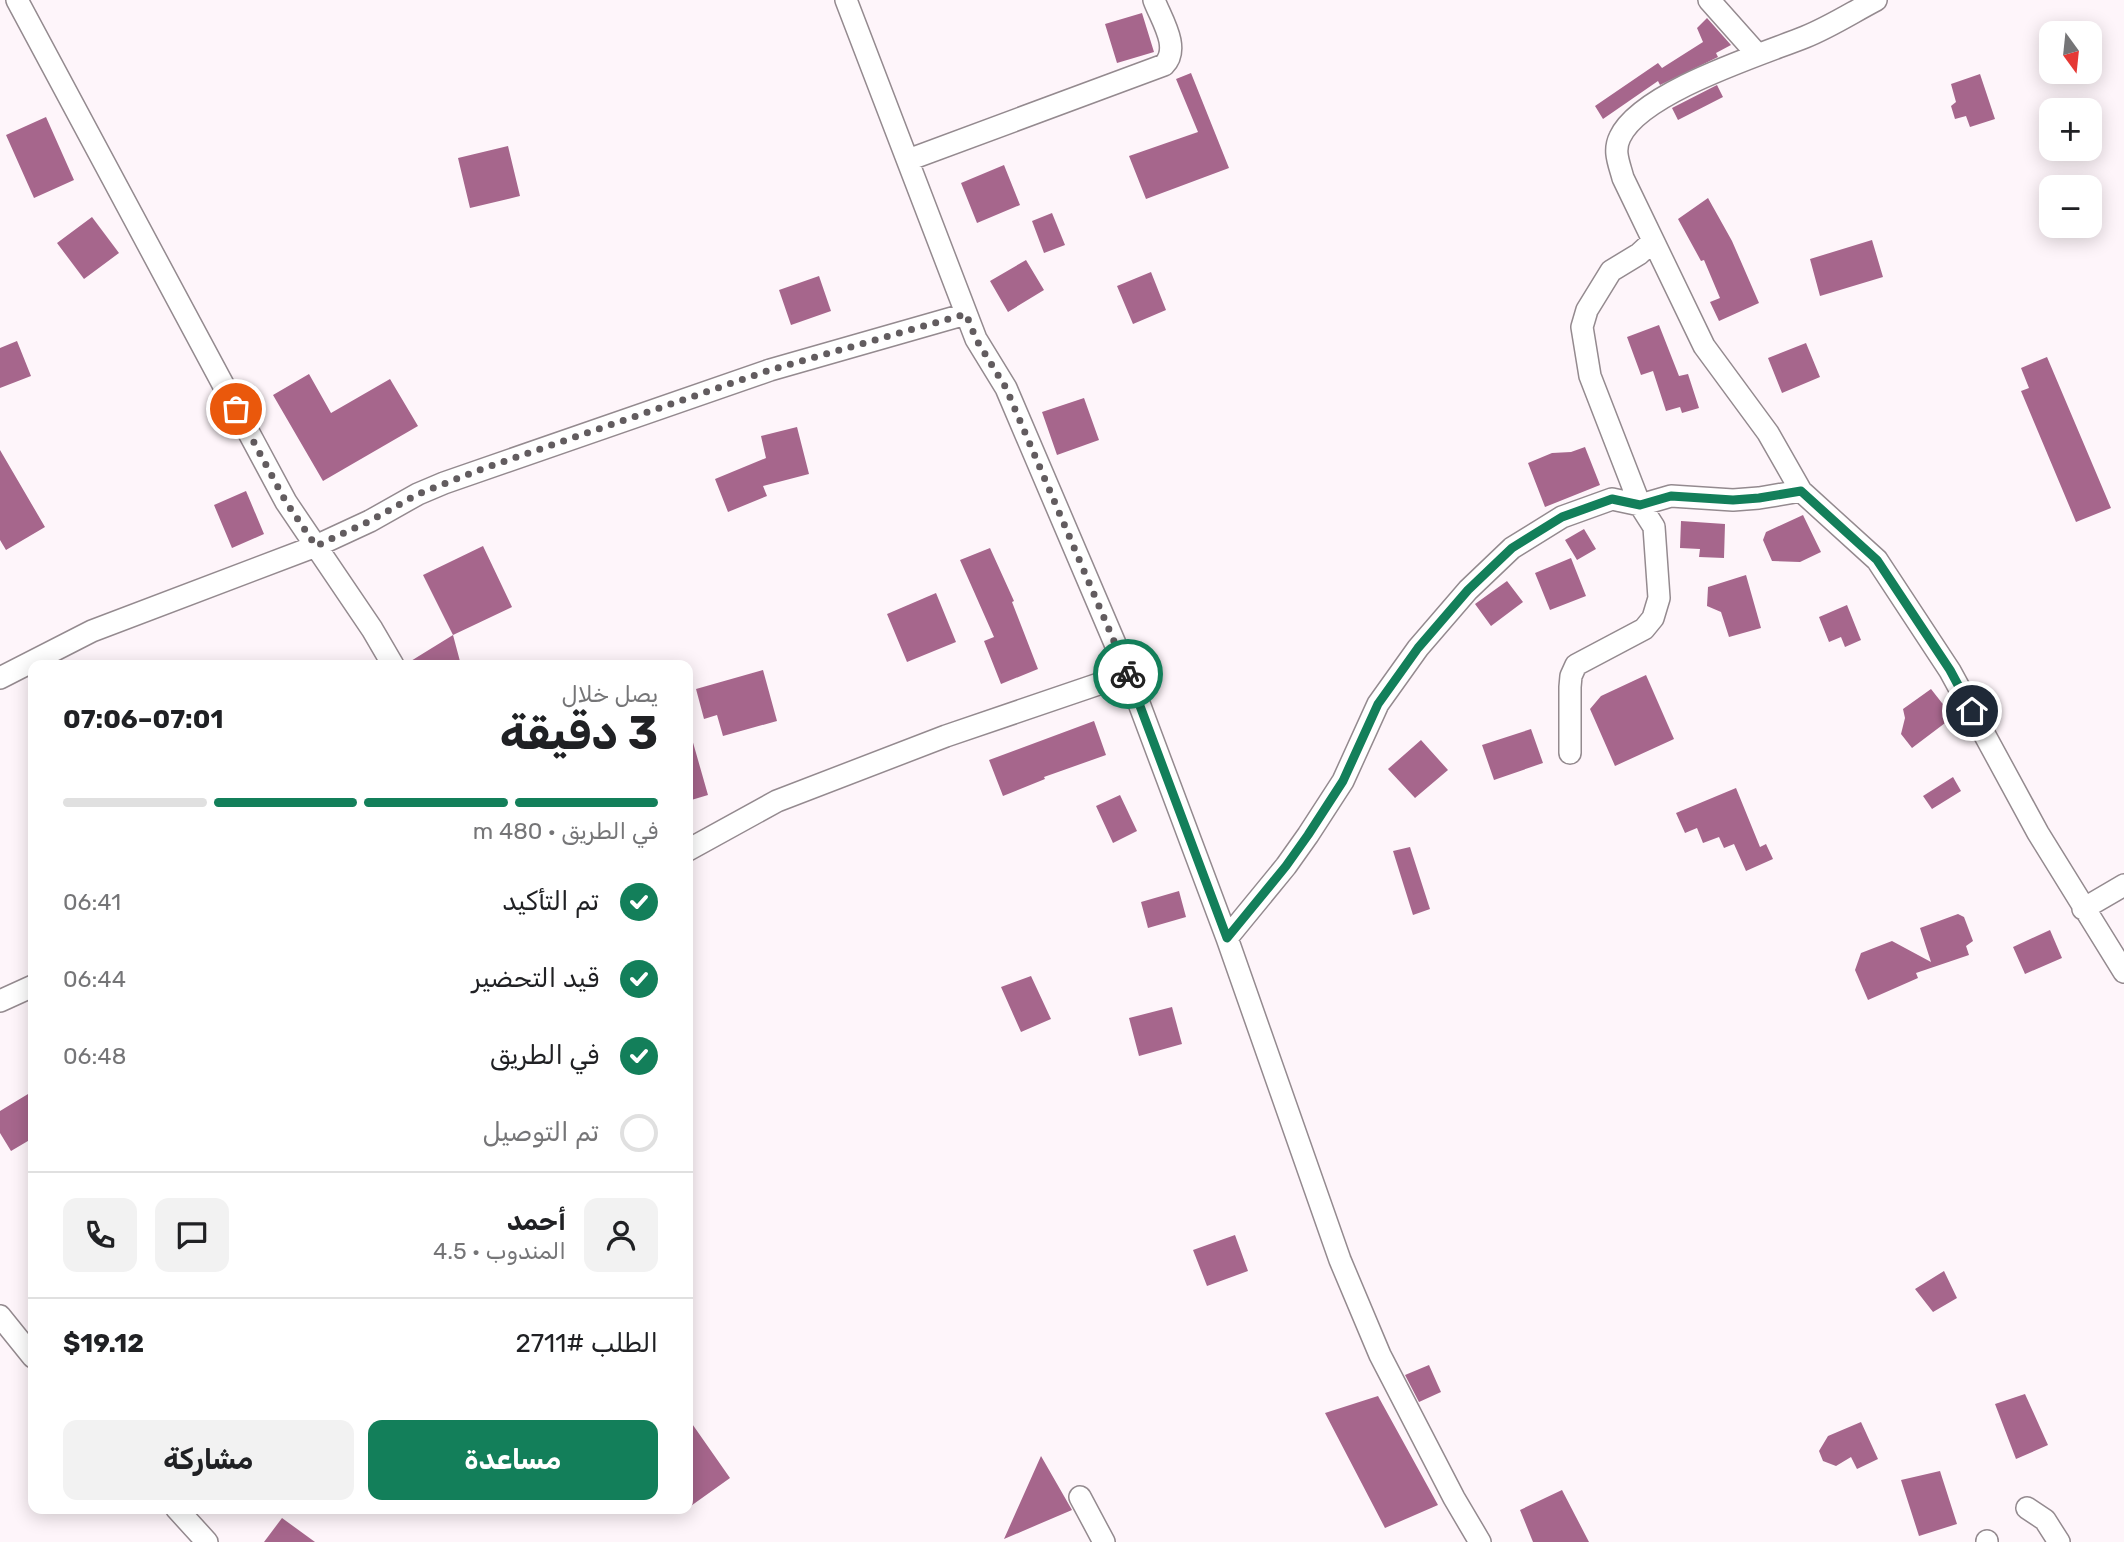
<!DOCTYPE html>
<html lang="ar">
<head>
<meta charset="utf-8">
<style>
	body { margin:0; font-family:Rubik,Vazirmatn,sans-serif; background:#f2f2f2; color:#202124; direction:rtl; height:100vh; display:flex; flex-direction:column; font-size:26px; white-space:nowrap }
	* { box-sizing:border-box; margin:0 }
	p { font-size:23px; color:#757577 }
	.icon { flex:none; width:38px; height:38px; fill:none; stroke:currentColor; stroke-width:2; stroke-linecap:round; stroke-linejoin:round }
	.map { position:relative; flex:1; overflow:hidden; direction:ltr }
	.details { position:absolute; left:28px; top:660px; width:665px; height:854px; display:flex; flex-direction:column; background:#fff; border-radius:14px; box-shadow:0 4px 18px #0003; direction:rtl }
	.details>* { flex:none }
	.needle { width:46px; rotate:165deg }
	.fabs { position:absolute; left:2039px; top:21px; display:grid; gap:14px }
	.fabs a { display:grid; place-items:center; width:63px; height:63px; border-radius:14px; background:#fff; box-shadow:0 4px 18px #0003; font-size:35px }
	.pin { position:absolute; display:grid; place-items:center; width:60px; height:60px; color:#fff; margin:-30px; border:4px solid #fff; border-radius:50%; box-shadow:0 2px 7px #0007 }
	.courier { position:absolute; display:grid; place-items:center; width:70px; height:70px; margin:-35px; border:5px solid #137f5a; border-radius:50%; background:#fff; color:#222; box-shadow:0 2px 9px #0007 }
	.summary em { font-style:normal; font-weight:700 }
	.summary div { display:flex; flex-direction:column-reverse }
	.summary { display:flex; align-items:center; justify-content:space-between; height:119px; padding:0 35px }
	h1 { font-size:46px; font-weight:700; line-height:52px }
	.bar { display:grid; grid-template-columns:repeat(4,1fr); gap:10px 7px; align-content:center; height:84px; padding:0 35px }
	.bar i { height:9px; border-radius:5px; background:#e0e0e0 }
	.bar .selected { background:#137f5a }
	.bar p { grid-column:span 4 }
	.line { display:flex; align-items:center; gap:18px; padding:0 35px; border-top:2px solid #e0e0e0 }
	.line div { flex:1 }
	.round { display:grid; place-items:center; flex:none; width:74px; height:74px; border-radius:14px; background:#f2f2f2 }
	ol { padding:0 35px; list-style:none }
	li { display:flex; align-items:center; gap:21px; height:77px }
	li p { margin-inline-start:auto }
	li .icon { padding:7px; border-radius:50%; background:#137f5a; color:#fff; stroke-width:4 }
	li:last-child { color:#757577 }
	li i { width:38px; height:38px; border:4px solid #e0e0e0; border-radius:50% }
	.cta { display:flex; gap:14px; margin-top:auto; padding:14px 35px }
	.cta a { flex:1; height:80px; border-radius:14px; background:#137f5a; color:#fff; font-size:28px; font-weight:700; line-height:80px; text-align:center }
	.cta a+a { background:#f2f2f2; color:#202124 }
	.map>svg:first-child { display:block }
	.building { fill:#a6668c }
	.lines { fill:none; stroke-linecap:round; stroke-linejoin:round }
	.minor-casing { stroke:#948a8f; stroke-width:24 }
	.minor { stroke:#fff; stroke-width:21 }
	.done { stroke:#625c5f; stroke-width:7; stroke-dasharray:0 12.6 }
	.route { stroke:#137f5a; stroke-width:9 }
</style>
</head>
<body>
<div class="map">
<svg width="2124" height="1542" viewBox="0 0 2124 1542">
	<rect width="100%" height="100%" fill="#fef5fa"/>
	<path class="building" d="M1142,13l12,39 -37,11 -12,-39z
		M1707,18l24,27 -15,8 2,4 -58,28 -2,-4 -55,38 -8,-13 63,-43 4,5 41,-26 -6,-14z
		M1191,73l38,95 -83,31 -17,-43 69,-24 -22,-53z
		M1980,74l15,45 -25,8 -4,-11 -11,3 -4,-13 5,-4 -5,-18z
		M1717,85l6,12 -45,23 -6,-12z
		M46,117l28,63 -40,18 -28,-63z
		M508,146l12,50 -50,12 -12,-50z
		M1004,165l16,40 -43,18 -16,-40z
		M1708,198l24,43 27,62 -40,18 -9,-19 10,-4 -16,-38 -3,1 -23,-42z
		M1052,213l13,32 -21,8 -12,-32z
		M92,217l27,36 -35,26 -27,-36z
		M1872,240l11,37 -63,19 -10,-37z
		M1026,260l18,30 -36,22 -18,-31z
		M1151,272l15,38 -33,14 -16,-38z
		M819,276l12,35 -40,14 -12,-35z
		M1659,325l20,51 9,-2 11,34 -17,5 -2,-6 -14,4 -13,-40 -12,4 -14,-38z
		M17,341l14,35 -31,12v-40z
		M1806,343l14,34 -38,16 -14,-35z
		M2047,357l64,151 -35,14 -55,-131 8,-3 -8,-20z
		M309,374l22,39 59,-34 28,47 -95,55 -50,-86z
		M1084,398l15,42 -42,15 -15,-43z
		M797,427l12,47 -46,12 4,10 -39,16 -13,-33 51,-21 -5,-22z
		M1585,447l15,38 -55,22 -17,-44 24,-10 19,-1z
		M0,450l45,77 -39,23 -6,-10z
		M246,491l18,43 -32,14 -18,-43z
		M1803,515l18,37 -21,10 -28,-1 -9,-21 3,-8z
		M1681,521l44,3 -1,34 -25,-1 1,-8 -20,-1z
		M1584,529l12,20 -19,11 -12,-20z
		M483,546l29,61 -59,28 -30,-60z
		M990,548l24,53 -2,1 26,67 -37,15 -17,-43 10,-4 -34,-77z
		M1571,558l15,38 -36,14 -15,-37z
		M1746,575l15,53 -32,9 -8,-25 -14,-6 1,-19z
		M1507,581l16,21 -32,24 -16,-22z
		M936,593l20,49 -49,20 -20,-48z
		M1847,605l14,35 -16,7 -4,-10 -12,5 -10,-25z
		M453,635l8,30h-55v-1z
		M763,670l14,51 -54,15 -6,-21 -13,4 -8,-30z
		M1646,675l28,64 -59,27 -25,-57 11,-13z
		M1931,689l22,28 -41,31 -11,-14 4,-16 -2,-9z
		M1094,721l12,34 -62,22 1,2 -42,17 -14,-36z
		M1531,729l12,34 -49,17 -12,-35z
		M692,739l16,56 -20,6v-61z
		M1421,740l27,30 -33,28 -27,-29z
		M1953,777l8,14 -29,18 -9,-13z
		M1736,788l24,59 6,-3 7,15 -27,12 -12,-27 -10,4 -5,-11 -16,6 -6,-15 -12,5 -9,-20z
		M1120,795l17,36 -24,12 -17,-37z
		M1410,847l20,62 -17,6 -20,-64z
		M1179,891l7,26 -38,11 -7,-26z
		M1958,914l6,3 9,24 -7,5 3,9 -53,18 2,5 -50,22 -13,-30 6,-17 31,-12 39,21 -11,-34z
		M2050,930l12,28 -37,16 -12,-27z
		M1031,976l20,43 -30,13 -20,-45z
		M1172,1007l10,37 -43,12 -10,-38z
		M33,1091v47l-22,13 -11,-18v-22z
		M1235,1235l13,36 -41,15 -14,-36z
		M1944,1271l13,27 -24,14 -18,-23z
		M1429,1365l12,27 -22,10 -14,-27z
		M2025,1394l23,51 -32,14 -21,-55z
		M1378,1396l60,109 -53,23 -60,-115z
		M688,1418l42,60 -42,30z
		M1861,1422l17,37 -21,10 -6,-12 -15,9 -13,-5 -4,-10 9,-15z
		M1041,1456l31,54 -68,29z
		M1940,1471l17,53 -38,12 -18,-56z
		M1562,1490l27,52h-56l-13,-32z
		M282,1518l33,24h-51z"/>
	<g class="lines">
		<defs>
			<path id="minor" d="M17,0l269,502 86,127 21,36
				M846,0l130,339 30,49 122,286 99,264 113,322 40,95 74,143 26,44
				M1709,0l48,54
				M1876,0c-23,12 -46,27 -71,37 -45,18 -164,55 -185,100 -7,14 -1,26 3,41l81,168 64,87 33,58 76,69 73,111 88,162 86,139
				M908,160l256,-95c17,-17 -3,-46 -10,-65
				M0,678l92,-47 224,-85 54,-25 48,-27 26,-11 326,-113 196,-56
				M1570,753v-66l1,-11 5,-11 68,-36 9,-11 6,-20 -5,-71 -14,-22 -50,-129 -8,-49 5,-17 24,-39 28,-17 13,-12
				M688,850l89,-49 169,-65 182,-62
				M2083,909l41,-24
				M1227,938l59,-72 22,-31 35,-54 35,-77 40,-56 50,-58 44,-42 50,-31 50,-18 28,6 31,-9 62,4 26,-2 42,-7
				M0,1001l33,-15
				M0,1316l33,41
				M1080,1497l24,45
				M176,1508l31,34
				M2027,1508l18,12 14,22
				M1987,1541v1"/>
		</defs>
		<use href="#minor" class="minor-casing"/>
		<use href="#minor" class="minor"/>
	</g>
	<g class="lines">
		<path class="done" d="M236,409l50,93 30,44 54,-25 48,-27 64,-25 288,-99 196,-56 10,25 30,49 122,286"/>
		<path class="route" d="M1128,674l99,264 59,-72 22,-31 35,-54 35,-77 40,-56 50,-58 44,-42 50,-31 50,-18 28,6 31,-9 62,4 26,-2 42,-7 76,69 73,110 22,41"/>
	</g>
</svg>
<div class="fabs">
<a><svg class="needle" viewBox="-14 -14 28 28"><path d="M0-13l5 13h-10z" fill="#e53935"/><path d="M0 13l5-13h-10z" fill="#757577"/></svg></a>
<a>+</a>
<a>−</a>
</div>
<div class="pin" style="left:236px;top:409px;background:#ea580c"><svg class="icon" aria-label="bag" viewBox="0 0 24 24"><path d="M5 8h14l-1 12H6zM9 8a3 3 0 0 1 6 0"/></svg></div>
<div class="pin" style="left:1972px;top:711px;background:#1f2937"><svg class="icon" aria-label="home" viewBox="0 0 24 24"><path d="M3 11l9-7 9 7M6 9v11h12V9"/></svg></div>
<div class="courier" style="left:1128px;top:674px"><svg class="icon" aria-label="bike" viewBox="0 0 24 24"><circle cx="6" cy="16" r="4"/><circle cx="18" cy="16" r="4"/><path d="M6 16l4-8h5l3 8M10 8l3 8H6M13 5h3"/></svg></div>
<section class="details">
<div class="summary"><div><h1>3 دقيقة</h1><p>يصل خلال</p></div><em>07:01–07:06</em></div>
<div class="bar"><i class="selected"></i><i class="selected"></i><i class="selected"></i><i></i><p>في الطريق · 480 m</p></div>
<ol>
<li><svg class="icon" aria-label="check" viewBox="0 0 24 24"><path d="M5 12l5 5 9-10"/></svg>تم التأكيد<p>06:41</p></li>
<li><svg class="icon" aria-label="check" viewBox="0 0 24 24"><path d="M5 12l5 5 9-10"/></svg>قيد التحضير<p>06:44</p></li>
<li><svg class="icon" aria-label="check" viewBox="0 0 24 24"><path d="M5 12l5 5 9-10"/></svg>في الطريق<p>06:48</p></li>
<li><i></i>تم التوصيل</li>
</ol>
<div class="line" style="height:126px"><a class="round"><svg class="icon" aria-label="person" viewBox="0 0 24 24"><circle cx="12" cy="8" r="4"/><path d="M4 21q1-7 8-7t8 7"/></svg></a><div><b>أحمد</b><p>المندوب · 4.5</p></div><a class="round"><svg class="icon" aria-label="chat" viewBox="0 0 24 24"><path d="M4 5h16v11H9l-5 4z"/></svg></a><a class="round"><svg class="icon" aria-label="phone" viewBox="0 0 24 24"><path d="M5 4h4l2 5-3 2q2 4 5 5l2-3 5 2v4C11 20 4 13 5 4z"/></svg></a></div>
<div class="line" style="height:91px"><div>الطلب #2711</div><b>$19.12</b></div>
<div class="cta"><a>مساعدة</a><a>مشاركة</a></div>
</section>
</div>
</body>
</html>
